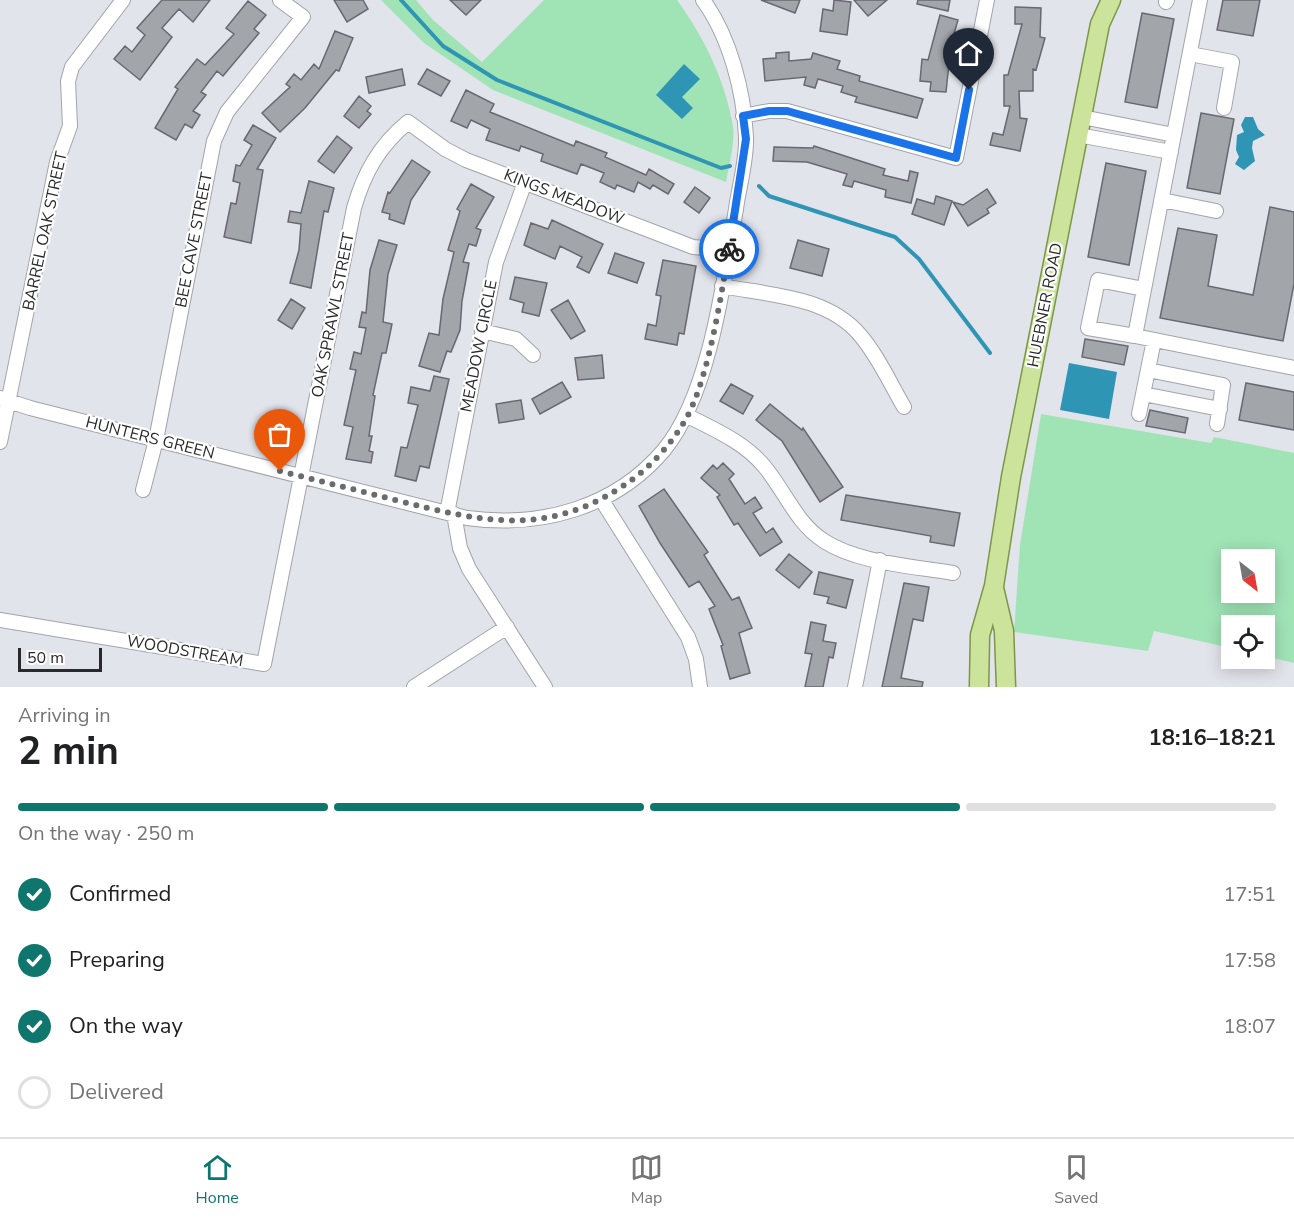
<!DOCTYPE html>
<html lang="en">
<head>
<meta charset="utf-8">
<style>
	body { margin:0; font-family:"Nunito Sans",sans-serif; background:#f6f6f6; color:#202124; height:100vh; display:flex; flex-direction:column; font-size:22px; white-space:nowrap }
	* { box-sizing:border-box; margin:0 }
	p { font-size:20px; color:#757577 }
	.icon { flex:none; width:33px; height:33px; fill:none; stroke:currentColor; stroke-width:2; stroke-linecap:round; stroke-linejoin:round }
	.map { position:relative; height:687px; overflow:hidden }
	.sheet { display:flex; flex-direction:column; background:#fff; flex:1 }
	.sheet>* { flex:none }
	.needle { width:39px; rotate:149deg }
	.buttons { position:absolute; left:1221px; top:549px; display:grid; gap:12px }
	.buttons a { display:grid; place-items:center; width:54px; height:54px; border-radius:0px; background:#fff; box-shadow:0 3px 15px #0003; font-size:30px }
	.scale { position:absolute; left:18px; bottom:15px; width:84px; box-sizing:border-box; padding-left:6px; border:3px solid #292a2c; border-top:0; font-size:16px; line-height:21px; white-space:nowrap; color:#292a2c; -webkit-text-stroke:4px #fff; paint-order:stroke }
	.pin { position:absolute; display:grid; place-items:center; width:51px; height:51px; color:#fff; margin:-62px -26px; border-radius:50% 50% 50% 0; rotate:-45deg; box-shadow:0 0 6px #0007 }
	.pin .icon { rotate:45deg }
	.courier { position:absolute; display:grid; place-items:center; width:60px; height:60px; margin:-30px; border:4px solid #1a73e8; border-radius:50%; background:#fff; color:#222; box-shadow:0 2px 8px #0007 }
	.summary em { font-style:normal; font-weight:700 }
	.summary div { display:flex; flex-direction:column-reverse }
	.summary { display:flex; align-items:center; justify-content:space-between; height:102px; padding:0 18px }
	h1 { font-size:39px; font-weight:700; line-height:45px }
	.bar { display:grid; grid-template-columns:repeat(4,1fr); gap:9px 6px; align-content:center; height:72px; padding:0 18px }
	.bar i { height:8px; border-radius:4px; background:#e0e0e0 }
	.bar .active { background:#0f766e }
	.bar p { grid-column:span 4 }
	ol { padding:0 18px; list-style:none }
	li { display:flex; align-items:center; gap:18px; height:66px }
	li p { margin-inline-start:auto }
	li .icon { padding:6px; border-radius:50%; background:#0f766e; color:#fff; stroke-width:4 }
	li:last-child { color:#757577 }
	li i { width:33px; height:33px; border:3px solid #e0e0e0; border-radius:50% }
	.tabs { display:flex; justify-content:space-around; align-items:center; height:84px; border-top:2px solid #e0e0e0; background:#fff; font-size:16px; color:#757577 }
	.tabs a { display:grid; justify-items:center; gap:3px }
	.tabs .active { color:#0f766e }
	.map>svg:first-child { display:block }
	.green { fill:#a0e4b6; fill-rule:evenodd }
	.water { fill:#2f95b4 }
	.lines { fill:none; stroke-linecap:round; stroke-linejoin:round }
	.stream { stroke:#2f95b4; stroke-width:4 }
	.building { fill:#a2a5aa; stroke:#67696f; stroke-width:1.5 }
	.minor-casing { stroke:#a2a4aa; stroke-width:16 }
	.major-casing { stroke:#7c9749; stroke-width:21 }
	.minor { stroke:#fff; stroke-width:14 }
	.major { stroke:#cbe39b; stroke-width:18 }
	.done { stroke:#6a6b6f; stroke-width:6; stroke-dasharray:0 10.8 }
	.route { stroke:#1a73e8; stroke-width:8 }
	.labels { text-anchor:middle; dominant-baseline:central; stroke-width:4.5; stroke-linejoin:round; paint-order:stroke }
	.street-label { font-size:16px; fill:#292a2c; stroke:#fff }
</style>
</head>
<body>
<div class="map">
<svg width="1294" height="687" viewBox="0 0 1294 687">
	<rect width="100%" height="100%" fill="#e2e4eb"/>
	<path class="green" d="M381,0h35l17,20 49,42 62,-62h133c27,37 49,82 56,127 2,17 -4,38 -7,55l-233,-92 -69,-47z
		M1041,414l170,29 3,-6 80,16v210l-29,-7 -1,-30h-32l-1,22 -77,-17 -6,20 -134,-19 6,-87zM1232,560h32v32h-32z"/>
	<path class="water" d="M684,64l16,15 -18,18 11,11 -11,11 -26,-24z
		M1245,117h8l5,12 7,6 -12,6 -1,7 3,13 -11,9 -9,-6 4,-7 -3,-7 1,-15 7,-3 -3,-7z
		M1069,363l48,9 -8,47 -49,-9z"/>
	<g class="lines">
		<path class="stream" d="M401,0l42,46 54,34 224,88 9,-2
			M759,186l10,10 126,41 24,22 71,94"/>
	</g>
	<path class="building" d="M162,0h48l-17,22 -14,-13 -17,19 10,9 -32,43 -26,-21 11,-13 7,6 13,-17 -8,-7z
		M334,0h29l5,9 -21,13z
		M450,0h31l-15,15z
		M761,0h39l-5,13z
		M834,0l17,2 -4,33 -27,-4 3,-22 10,2z
		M854,0h33l-19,16z
		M918,0h32l-2,11 -31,-7z
		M1223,0h37l-7,36 -36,-6z
		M248,1l18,14 -12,14 5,4 -36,43 -6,-5 -16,21 5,3 -13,16 7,4 -8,13 -7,-4 -9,16 -21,-12 23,-39 -3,-2 22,-28 8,6 29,-31 -8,-6z
		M1015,7l26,1 -1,29 5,1 -9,32 -3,-1v22h-14l1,27 7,1 -7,32 -30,-6 3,-12 10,2 7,-29h-6v-31h4l14,-51h-7z
		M1142,13l32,6 -17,89 -32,-6z
		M940,15l18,5 -7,24 -5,48 -16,-1 1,-9 -11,-1 2,-22 6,1z
		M335,31l18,7 -14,33 -3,-1 -31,38 -25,24 -18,-19 28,-26 -4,-3 8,-10 7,6 13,-16 5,5z
		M789,52v9l22,-2 2,-6 27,8 -3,8 23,7 -1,5 64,18 -6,19 -62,-16 2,-5 -16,-5 2,-6 -25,-7 -3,9 -11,-3 2,-8 -41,4 -2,-22 13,-1v-5z
		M402,69l3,16 -36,8 -3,-16z
		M427,69l23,12 -9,15 -23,-12z
		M466,90l28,14 -4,8 84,34 2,-5 31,12 -2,4 41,18 3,-6 25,15 -6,10 -15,-9 -3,4 -12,-7 -4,10 -17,-7 -2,4 -15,-7 4,-9 -23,-9 -4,10 -36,-13 2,-7 -22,-8 -2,5 -33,-11 4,-11 -19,-9 -4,8 -16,-7z
		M359,96l12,10 -4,5 4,3 -12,14 -15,-12z
		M1201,113l33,6 -14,75 -33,-6z
		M253,125l23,13 -19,31 6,1 -12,73 -27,-6 7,-34 5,1 4,-21 -7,-2 3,-16 4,1 12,-21 -8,-5z
		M337,136l15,12 -18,25 -16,-12z
		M814,146l71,23 -2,6 25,6 2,-10 8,2 -7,30 -26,-6 1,-7 -32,-9 -2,6 -9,-2 4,-11 -40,-12 -34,-1 1,-14 39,1z
		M412,160l18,12 -19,28 -7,24 -15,-5 1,-5 -8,-2 6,-20 2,1z
		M1106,163l40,8 -17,94 -41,-8z
		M309,181l25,7 -6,24 -4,-1 -13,77 -21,-5 9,-33 2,-26 -13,-2 2,-11 11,2z
		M471,184l23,13 -18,31 5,2 -5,16 -7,-2 -6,18 6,1 -7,38 -2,29 -9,22 -4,-1 -7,21 -21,-6 10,-33 10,2 4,-36 11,-47 -6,-2 12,-39 -3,-2z
		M695,187l15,11 -11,15 -15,-11z
		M987,189l9,14 -9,6 2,4 -21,13 -15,-24 10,3z
		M936,196l16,5 -8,24 -32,-11 5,-15 17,5z
		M1270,207l24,5v72l-11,57 -123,-23 18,-90 39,7 -9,51 45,9z
		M552,220l51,24 -14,29 -12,-6 5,-10 -22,-11 -5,13 -31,-14 7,-22 17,6z
		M379,240l18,5 -9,29 -5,48 9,2 -6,29h-4l-9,42 2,1 -6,40h3l-3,15 4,1 -2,11 -25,-4 7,-32 -9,-2 12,-55 -6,-1 4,-17 7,2 5,-26 -7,-1 3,-15 4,1 4,-43z
		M798,240l31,9 -7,27 -32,-8z
		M615,253l29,10 -7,20 -29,-10z
		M663,260l33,6 -12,68 -5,-1 -2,12 -32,-6 3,-15 8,2 5,-30 -5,-1z
		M515,277l32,6 -8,33 -17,-4 2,-9 -14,-4z
		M291,299l14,9 -13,21 -14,-9z
		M568,300l17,31 -14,8 -20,-29z
		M1085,339l43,7 -4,19 -42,-8z
		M602,355l2,23 -26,2 -3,-22z
		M434,376l15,3 -20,89 -9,-2 -4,15 -21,-5 6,-29 6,1 11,-43 -10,-2 3,-16 19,4z
		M562,382l9,15 -31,17 -8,-15z
		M1246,383l48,9v38l-55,-10z
		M731,384l22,12 -10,18 -23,-13z
		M521,400l3,19 -25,4 -3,-19z
		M770,404l32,26 1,-2 40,59 -23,15 -38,-61 -26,-21z
		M1150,410l38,8 -3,15 -39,-7z
		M723,463l11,11 -5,5 16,25 10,-7 7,11 -9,5 13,20 7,-5 9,14 -22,14 -22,-33 -4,2 -17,-28 3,-2 -19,-17 12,-13 4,4z
		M664,489l44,63 -4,3 28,45 7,-3 13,31 -13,5 11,40 -20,6 -9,-33 2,-1 -14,-36 6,-3 -16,-25 -10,6 -29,-44 -21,-37z
		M846,495l114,18 -6,33 -24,-4 1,-6 -90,-16z
		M789,554l23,18 -13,16 -23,-18z
		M819,572l34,8 -7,28 -19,-5 2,-6 -15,-3z
		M904,583l25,4 -6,34 -10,-2 -12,59 22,4 -1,5h-40z
		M811,622l15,3 -3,16 13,2 -3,15 -4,-1 -6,30h-18l7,-33 -7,-1z"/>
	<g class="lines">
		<defs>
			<path id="minor" d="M1200,0l-65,336 159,32
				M1166,2l1,-2
				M1190,54l42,8 -8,46
				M743,116l26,-5h18l169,47 31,-158
				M1082,117l92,18
				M1078,135l93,17
				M1162,200l54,11
				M722,286c47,9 105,10 138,49 18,21 30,48 44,72
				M482,331l34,8 17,16
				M1135,336l-47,-8 10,-48 46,9
				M1148,370l75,15 -6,39
				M1143,394l77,15
				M0,398l30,10 437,110c74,10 148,-10 197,-68 46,-56 60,-170 72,-241 3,-23 11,-49 10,-72 -2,-45 -16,-100 -43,-137
				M1139,414l15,-74
				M688,416c27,14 56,26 76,50 21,25 32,57 60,75 34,22 88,25 129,32
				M0,442l57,-280 13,-36 -2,-45 4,-14 51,-67
				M143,490l13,-50 58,-299 13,-29 76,-95 -23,-17
				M601,499l87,138 8,22 4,28
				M447,513l49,-251 29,-80
				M454,514l6,34 9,21 76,118
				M0,620l264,44 90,-456c10,-35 25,-62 54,-86l37,27 21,11 227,87 36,3
				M414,687l93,-60
				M855,687l25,-127"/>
			<path id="major" d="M994,588l10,43 2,56
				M979,687l1,-52 14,-49 17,-109 89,-453 11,-24"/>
		</defs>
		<use href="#minor" class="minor-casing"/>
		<use href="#major" class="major-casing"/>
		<use href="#minor" class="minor"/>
		<use href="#major" class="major"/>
	</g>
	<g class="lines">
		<path class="done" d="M280,471c39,10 77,19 115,29 84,21 150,38 228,-14 26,-17 49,-42 64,-69 22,-41 34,-121 42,-168"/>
		<path class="route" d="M729,249l17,-110 -3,-23 26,-5h18l169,47 13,-68"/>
	</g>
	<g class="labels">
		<g class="street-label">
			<text transform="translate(564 197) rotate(21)">KINGS MEADOW</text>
			<text transform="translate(45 231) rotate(-78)">BARREL OAK STREET</text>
			<text transform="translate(194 240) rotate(-79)">BEE CAVE STREET</text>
			<text transform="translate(1045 305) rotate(-79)">HUEBNER ROAD</text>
			<text transform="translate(333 315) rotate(-79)">OAK SPRAWL STREET</text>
			<text transform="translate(479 346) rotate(-79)">MEADOW CIRCLE</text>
			<text transform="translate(150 438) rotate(14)">HUNTERS GREEN</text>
			<text transform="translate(185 651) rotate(10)">WOODSTREAM</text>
		</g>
	</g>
</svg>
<div class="buttons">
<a><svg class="needle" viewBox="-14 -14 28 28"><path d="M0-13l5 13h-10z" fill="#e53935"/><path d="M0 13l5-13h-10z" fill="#757577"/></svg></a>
<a><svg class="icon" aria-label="locate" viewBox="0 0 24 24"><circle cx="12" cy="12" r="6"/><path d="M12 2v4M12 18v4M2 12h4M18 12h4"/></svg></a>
</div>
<div class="scale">50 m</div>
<div class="pin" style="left:280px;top:471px;background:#ea580c"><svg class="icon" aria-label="bag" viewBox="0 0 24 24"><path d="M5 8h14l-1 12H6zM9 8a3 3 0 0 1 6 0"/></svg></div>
<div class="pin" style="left:969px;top:90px;background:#1f2937"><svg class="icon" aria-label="home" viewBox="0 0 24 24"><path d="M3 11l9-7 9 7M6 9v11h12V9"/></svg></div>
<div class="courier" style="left:729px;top:249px"><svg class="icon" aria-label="bike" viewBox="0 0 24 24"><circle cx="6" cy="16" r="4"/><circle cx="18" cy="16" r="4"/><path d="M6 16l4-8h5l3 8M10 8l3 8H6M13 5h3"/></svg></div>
</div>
<section class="sheet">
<div class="summary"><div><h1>2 min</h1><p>Arriving in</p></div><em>18:16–18:21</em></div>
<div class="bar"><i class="active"></i><i class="active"></i><i class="active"></i><i></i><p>On the way · 250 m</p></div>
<ol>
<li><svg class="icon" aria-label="check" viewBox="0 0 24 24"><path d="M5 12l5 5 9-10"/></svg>Confirmed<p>17:51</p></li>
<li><svg class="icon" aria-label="check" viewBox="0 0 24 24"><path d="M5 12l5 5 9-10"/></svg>Preparing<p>17:58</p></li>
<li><svg class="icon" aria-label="check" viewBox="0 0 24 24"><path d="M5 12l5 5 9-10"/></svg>On the way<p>18:07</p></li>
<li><i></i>Delivered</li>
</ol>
</section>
<nav class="tabs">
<a class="active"><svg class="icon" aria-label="home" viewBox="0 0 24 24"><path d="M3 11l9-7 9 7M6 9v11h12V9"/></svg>Home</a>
<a><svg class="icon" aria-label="map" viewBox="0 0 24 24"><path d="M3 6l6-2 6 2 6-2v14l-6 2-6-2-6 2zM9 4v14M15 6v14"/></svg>Map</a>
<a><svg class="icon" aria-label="saved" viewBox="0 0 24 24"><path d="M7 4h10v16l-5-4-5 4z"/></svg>Saved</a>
</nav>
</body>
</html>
